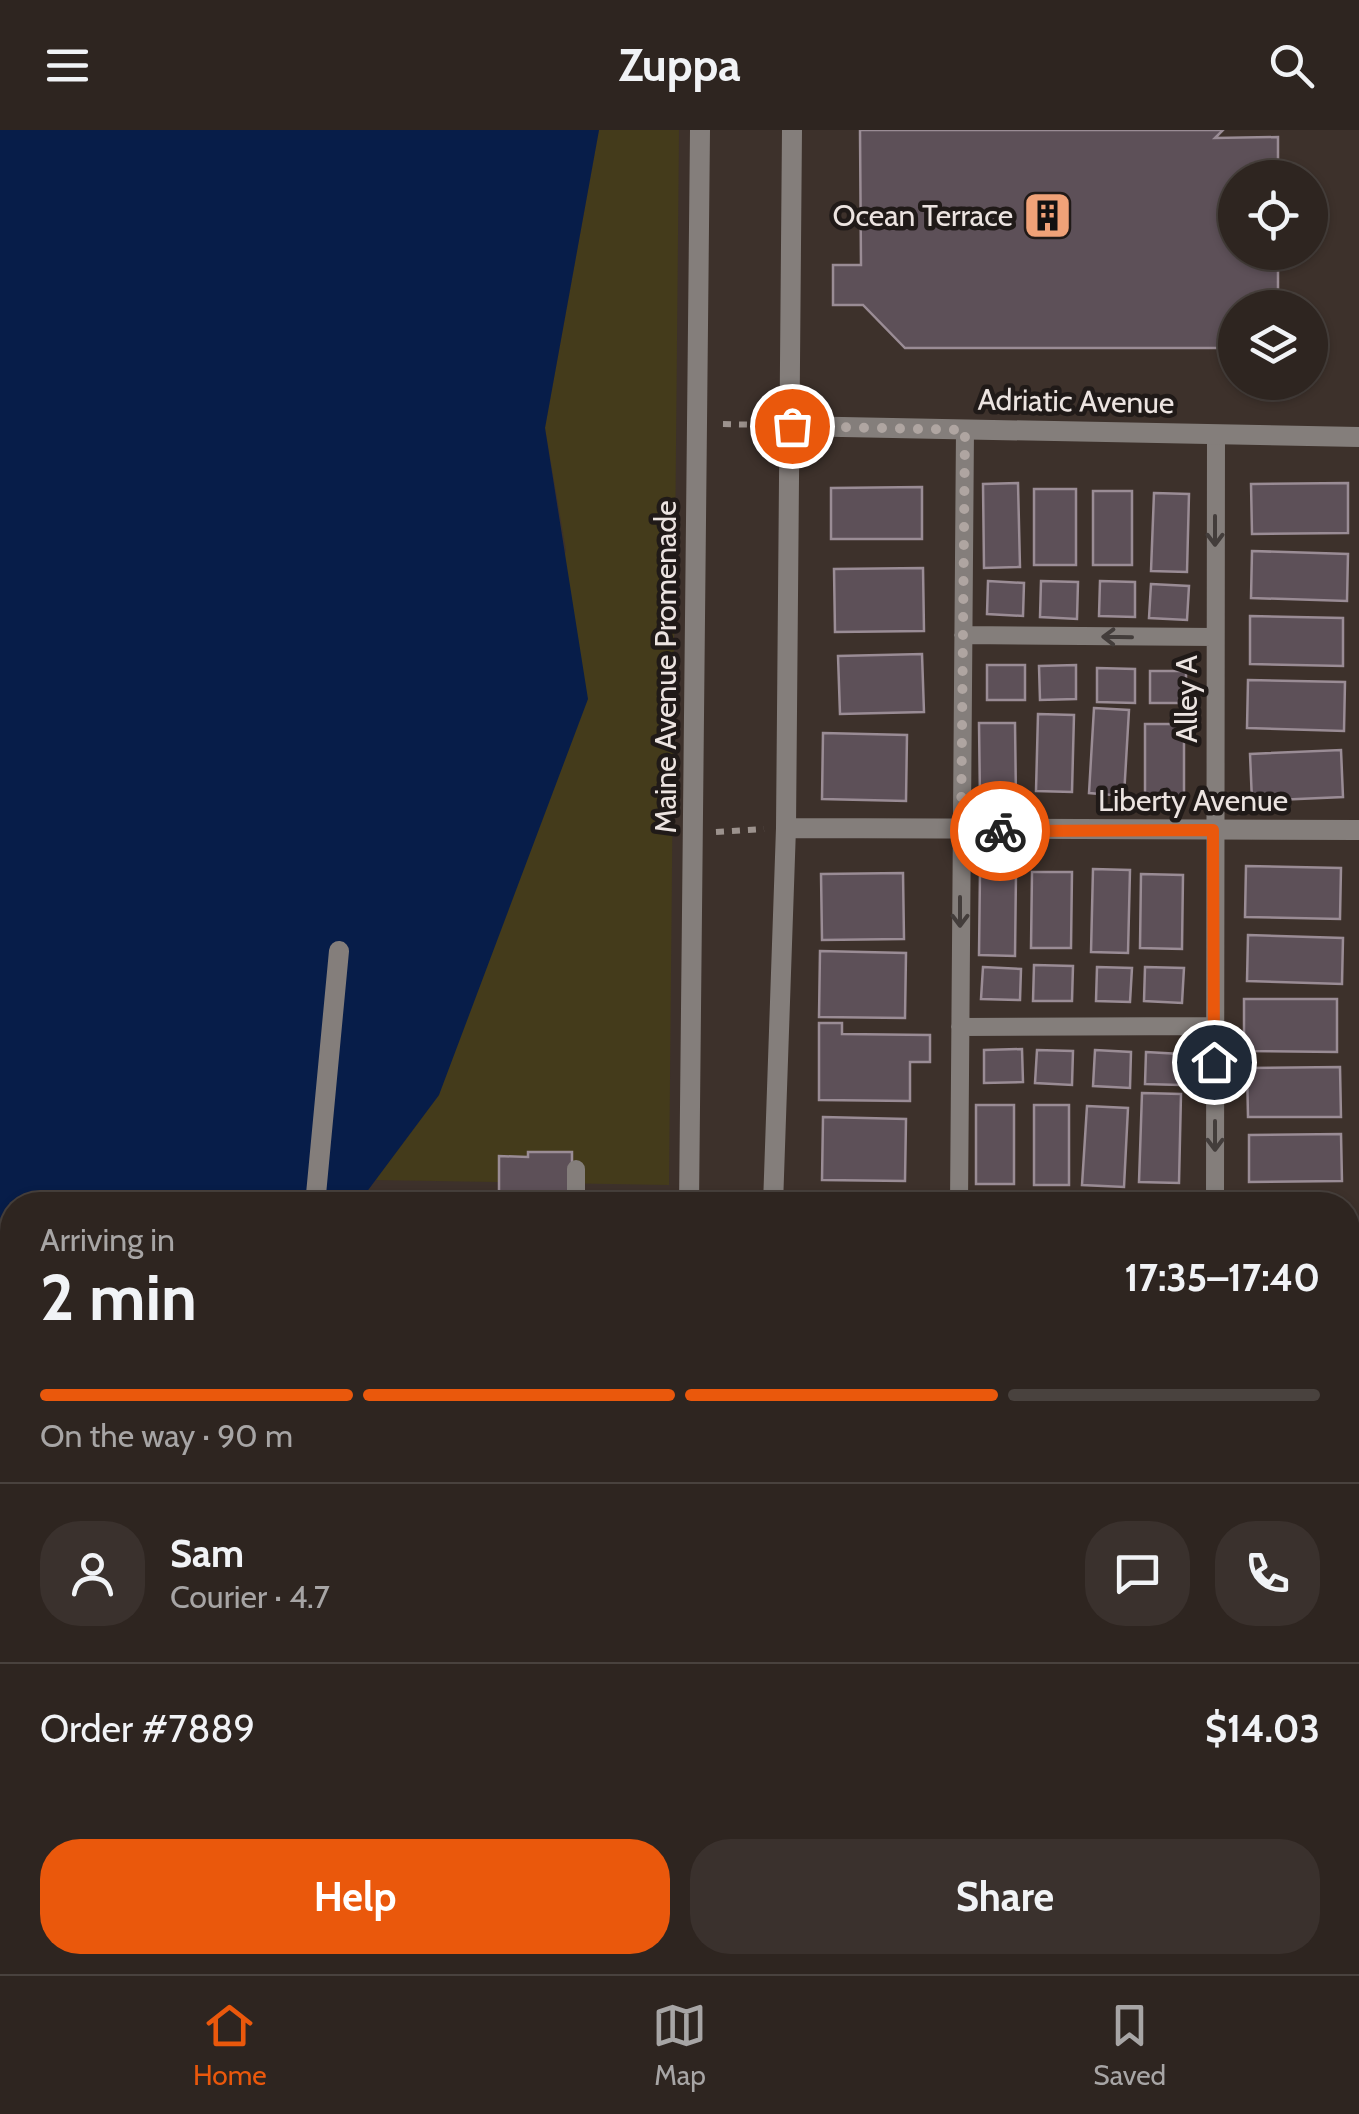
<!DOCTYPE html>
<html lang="en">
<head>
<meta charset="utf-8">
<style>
	body { margin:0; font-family:Cabin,sans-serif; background:#3a312d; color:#f1f3f6; height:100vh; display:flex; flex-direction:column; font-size:38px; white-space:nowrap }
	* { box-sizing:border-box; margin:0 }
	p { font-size:32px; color:#a7a5a5 }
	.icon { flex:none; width:55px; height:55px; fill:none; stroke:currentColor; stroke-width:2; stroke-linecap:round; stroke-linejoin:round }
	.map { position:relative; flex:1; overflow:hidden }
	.details { position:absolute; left:0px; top:1062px; width:1360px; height:782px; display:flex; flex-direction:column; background:#2e2520; border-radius:40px 40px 0 0; box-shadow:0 2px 8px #0004,0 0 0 2px #49423e }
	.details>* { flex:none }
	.controls { position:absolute; left:1218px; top:30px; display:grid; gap:20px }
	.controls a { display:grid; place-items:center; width:110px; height:110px; border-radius:50%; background:#2e2520; box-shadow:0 2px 8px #0004,0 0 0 2px #49423e; font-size:50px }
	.pin { position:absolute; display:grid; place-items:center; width:85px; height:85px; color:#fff; margin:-42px; border:5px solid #fff; border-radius:50%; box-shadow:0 2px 10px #0007 }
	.courier { position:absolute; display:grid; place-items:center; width:100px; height:100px; margin:-50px; border:8px solid #ea580c; border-radius:50%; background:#fff; color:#222; box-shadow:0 2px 12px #0007 }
	.summary em { font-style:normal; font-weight:700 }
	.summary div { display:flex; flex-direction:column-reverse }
	.summary { display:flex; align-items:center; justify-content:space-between; height:170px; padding:0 40px }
	h1 { font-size:65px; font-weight:700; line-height:75px }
	.bar { display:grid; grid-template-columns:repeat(4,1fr); gap:15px 10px; align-content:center; height:120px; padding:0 40px }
	.bar i { height:12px; border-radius:8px; background:#49423e }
	.bar .active { background:#ea580c }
	.bar p { grid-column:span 4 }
	.line { display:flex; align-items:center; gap:25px; padding:0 40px; border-top:2px solid #49423e }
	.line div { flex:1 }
	.round { display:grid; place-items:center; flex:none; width:105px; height:105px; border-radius:40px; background:#3a312d }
	.button { display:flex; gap:20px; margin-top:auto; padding:20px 40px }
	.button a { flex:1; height:115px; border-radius:40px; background:#ea580c; color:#fff; font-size:40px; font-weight:700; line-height:115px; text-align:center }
	.button a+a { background:#3a312d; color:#f1f3f6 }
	header { display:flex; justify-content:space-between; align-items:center; height:130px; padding:0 40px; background:#2e2520; font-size:45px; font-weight:700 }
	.dock { display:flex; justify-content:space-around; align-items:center; height:140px; border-top:2px solid #49423e; background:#2e2520; font-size:28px; color:#a7a5a5 }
	.dock a { display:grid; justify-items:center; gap:5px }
	.dock .active { color:#ea580c }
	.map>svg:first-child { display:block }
	.green { fill:#284a22 }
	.sand { fill:#443b1b }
	.water { fill:#071d49 }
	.building { fill:#5d5058; stroke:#9a8c95; stroke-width:2.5 }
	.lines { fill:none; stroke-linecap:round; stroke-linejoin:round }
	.path { stroke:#9c928d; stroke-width:6; stroke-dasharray:8 8; stroke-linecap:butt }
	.lane { stroke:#847e7b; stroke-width:18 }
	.street { stroke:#847e7b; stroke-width:20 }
	.oneway { stroke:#433d3b }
	.done { stroke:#afa5a1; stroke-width:10; stroke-dasharray:0 18 }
	.route { stroke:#ea580c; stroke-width:12 }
	.labels { text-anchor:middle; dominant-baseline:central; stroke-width:9; stroke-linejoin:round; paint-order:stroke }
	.poi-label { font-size:30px; fill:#ece4e1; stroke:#201a18; text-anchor:end }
	.street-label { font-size:30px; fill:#ece4e1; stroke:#201a18 }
</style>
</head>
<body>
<header><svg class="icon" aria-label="menu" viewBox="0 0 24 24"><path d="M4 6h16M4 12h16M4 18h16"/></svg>Zuppa<svg class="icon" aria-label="search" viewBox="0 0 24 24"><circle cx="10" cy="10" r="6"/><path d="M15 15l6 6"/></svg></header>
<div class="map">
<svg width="1359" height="1844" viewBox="0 0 1359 1844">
	<rect width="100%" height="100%" fill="#3d312b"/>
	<path class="green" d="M1348,1167h9l-9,553z
		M762,1833h584l-1,11h-572z"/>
	<path class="sand" d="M599,0h80l-10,1055 -294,-5 64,-85 127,-545 -21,-122z"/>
	<path class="water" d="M0,0h599l-54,298 43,271 -149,396 -82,110h-345v757h750l11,12h-773z"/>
	<path class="building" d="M860,0h363l-8,8 63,-1v41h-43v74h43v56h-43v25h-10v15h-320l-42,-43h-30v-40h28z
		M1018,353l2,84 -36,1 -1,-84z
		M1348,353v50l-96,1 -1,-50z
		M922,357v52h-91v-51z
		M1034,359h42v76h-42z
		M1093,361h39v74h-39z
		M1154,363l35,1 -2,78 -36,-1z
		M1252,421l96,3 -1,47 -96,-3z
		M923,438l1,63 -89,1 -1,-63z
		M988,451l36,2 -1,33 -36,-2z
		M1041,451l37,1 -1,37 -37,-2z
		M1100,451l35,1v35l-36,-1z
		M1151,454l38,2 -2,34 -38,-2z
		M1250,486l93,2v48l-93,-2z
		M922,524l2,58 -84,2 -2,-58z
		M987,535h38v35h-38z
		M1076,535v34l-36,1 -1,-34z
		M1097,538l38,1v34l-38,-1z
		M1150,541h36v32h-36z
		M1248,550l97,2 -1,49 -97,-3z
		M1094,578l35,2 -5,86 -35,-3z
		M1038,584l36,1 -2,77 -36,-1z
		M979,593h36l1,77h-36z
		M1145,594h39v78h-39z
		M823,603l84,2 -1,66 -84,-2z
		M1341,620l2,47 -91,4 -2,-47z
		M1246,736l95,2 -1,51 -95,-2z
		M1093,739l37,1 -2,83 -37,-1z
		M980,742h36l-1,84 -36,-1z
		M1032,742h40l-1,76h-40z
		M903,743l1,66 -82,1 -1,-66z
		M1141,744l42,1 -1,74 -42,-1z
		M1248,805l95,3 -1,46 -95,-3z
		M820,821l86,2 -1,65 -86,-1z
		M1034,835l39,1 -1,35h-39z
		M983,837l38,2 -1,31 -39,-1z
		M1097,837l35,1 -2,34 -34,-1z
		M1145,837l39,1 -2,35 -38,-2z
		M1244,869h93v53l-93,-1z
		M819,893h23v11l88,1v27h-20v39l-91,-1z
		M1022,919l1,33 -39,1v-33z
		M1037,920l36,1 -1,34 -37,-2z
		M1095,920l36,2 -1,36 -37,-2z
		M1146,922l35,2 -1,31 -35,-1z
		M1340,937l1,50h-93l-1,-49z
		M1142,963l39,1 -2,89 -40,-1z
		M976,975h38v79h-38z
		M1034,975h35v80h-35z
		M1087,976l41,2 -4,79 -42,-2z
		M823,987l83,2 -1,62 -83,-1z
		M1341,1004l1,47 -93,1v-47z
		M528,1022h44v45l-73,-4v-37l29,1z"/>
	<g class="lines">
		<path class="path" d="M723,294l42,1
			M716,702l48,-3
			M873,1832l10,12"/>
		<path class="lane" d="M963,505l251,2
			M960,897l254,-1
			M576,1075v-36
			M959,1075l6,-776
			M1215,1075l1,-771
			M1038,1832l11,12"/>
		<path class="street" d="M792,296l567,11
			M786,698l573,2
			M315,1075l24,-254
			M689,1075l11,-1075
			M773,1075l13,-377 6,-698
			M1348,1108h11
			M835,1832l10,12"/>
	</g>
	<defs><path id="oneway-shaft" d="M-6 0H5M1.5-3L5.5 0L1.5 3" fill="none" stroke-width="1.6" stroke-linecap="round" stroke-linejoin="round" transform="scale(2.5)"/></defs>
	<g class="oneway">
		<use href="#oneway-shaft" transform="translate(1215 401) rotate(90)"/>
		<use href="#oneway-shaft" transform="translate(1117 507) rotate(-179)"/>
		<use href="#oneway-shaft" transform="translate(960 782) rotate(90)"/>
		<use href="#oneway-shaft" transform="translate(1215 1006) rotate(90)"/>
	</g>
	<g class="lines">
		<path class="done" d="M792,296l173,4 -4,401h39"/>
		<path class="route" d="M1000,701l213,-1 1,232"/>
	</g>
	<defs>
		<symbol id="building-square" viewBox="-11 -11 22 22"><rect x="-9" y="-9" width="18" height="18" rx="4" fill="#f0a278" stroke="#201a18"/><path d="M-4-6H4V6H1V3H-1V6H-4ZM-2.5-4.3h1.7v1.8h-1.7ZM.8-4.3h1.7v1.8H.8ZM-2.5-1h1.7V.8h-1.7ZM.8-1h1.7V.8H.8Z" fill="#111"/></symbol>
	</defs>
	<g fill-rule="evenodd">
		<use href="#building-square" x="1020" y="58" width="55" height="55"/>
	</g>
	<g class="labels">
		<g class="poi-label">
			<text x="1013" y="85">Ocean Terrace</text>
		</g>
		<g class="street-label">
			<text transform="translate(1076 271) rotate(1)">Adriatic Avenue</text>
			<text transform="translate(665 537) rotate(-90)">Maine Avenue Promenade</text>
			<text transform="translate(1186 569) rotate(-90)">Alley A</text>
			<text x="1193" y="670">Liberty Avenue</text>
		</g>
	</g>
</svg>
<div class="controls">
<a><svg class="icon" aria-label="locate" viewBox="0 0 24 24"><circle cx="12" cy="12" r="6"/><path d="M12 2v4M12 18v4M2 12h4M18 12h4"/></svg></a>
<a><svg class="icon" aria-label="layers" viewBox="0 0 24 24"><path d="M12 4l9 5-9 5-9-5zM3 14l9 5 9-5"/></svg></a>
</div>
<div class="pin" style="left:792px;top:296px;background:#ea580c"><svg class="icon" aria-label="bag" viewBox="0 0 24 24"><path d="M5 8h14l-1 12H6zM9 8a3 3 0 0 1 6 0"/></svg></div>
<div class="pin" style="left:1214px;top:932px;background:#1f2937"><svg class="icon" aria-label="home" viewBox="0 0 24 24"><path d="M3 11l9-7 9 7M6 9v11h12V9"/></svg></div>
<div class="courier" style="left:1000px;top:701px"><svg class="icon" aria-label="bike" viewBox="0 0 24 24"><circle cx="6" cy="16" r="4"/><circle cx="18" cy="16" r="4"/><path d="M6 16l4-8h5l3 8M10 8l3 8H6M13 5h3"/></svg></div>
<section class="details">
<div class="summary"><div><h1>2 min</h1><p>Arriving in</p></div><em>17:35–17:40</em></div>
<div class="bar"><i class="active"></i><i class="active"></i><i class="active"></i><i></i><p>On the way · 90 m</p></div>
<div class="line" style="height:180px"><a class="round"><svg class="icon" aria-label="person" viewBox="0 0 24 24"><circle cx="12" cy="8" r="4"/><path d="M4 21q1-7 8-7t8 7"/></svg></a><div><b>Sam</b><p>Courier · 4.7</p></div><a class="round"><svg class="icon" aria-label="chat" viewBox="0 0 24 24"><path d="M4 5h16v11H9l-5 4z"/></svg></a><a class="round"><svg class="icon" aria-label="phone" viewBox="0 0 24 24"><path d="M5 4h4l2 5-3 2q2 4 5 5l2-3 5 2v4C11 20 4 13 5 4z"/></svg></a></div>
<div class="line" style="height:130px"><div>Order #7889</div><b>$14.03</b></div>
<div class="button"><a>Help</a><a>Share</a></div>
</section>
</div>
<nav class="dock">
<a class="active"><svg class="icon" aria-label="home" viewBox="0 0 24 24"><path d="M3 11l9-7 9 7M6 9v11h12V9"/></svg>Home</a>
<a><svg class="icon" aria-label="map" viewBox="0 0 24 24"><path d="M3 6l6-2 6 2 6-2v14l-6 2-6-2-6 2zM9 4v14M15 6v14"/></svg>Map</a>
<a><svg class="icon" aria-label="saved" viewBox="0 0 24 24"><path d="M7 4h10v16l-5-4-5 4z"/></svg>Saved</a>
</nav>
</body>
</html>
